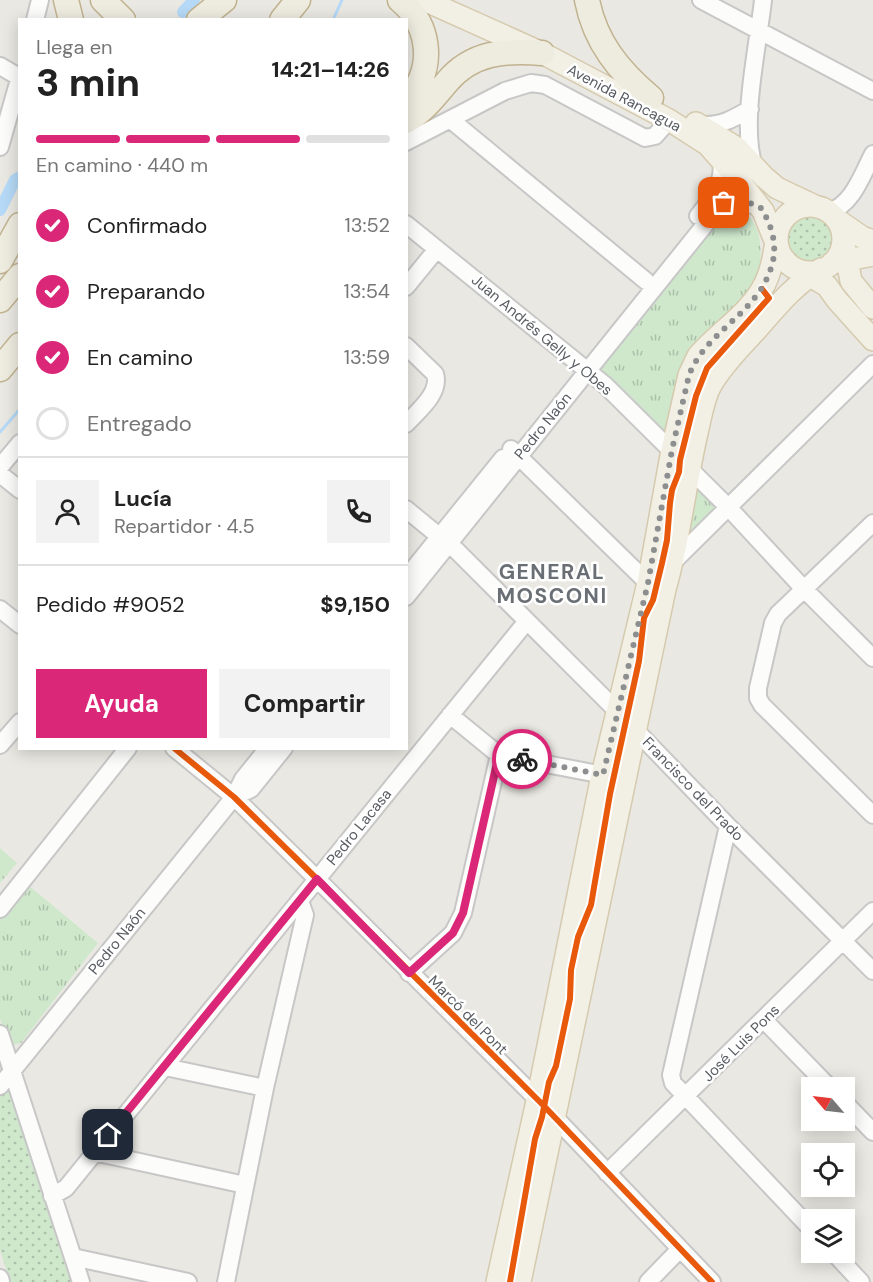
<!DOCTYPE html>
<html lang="es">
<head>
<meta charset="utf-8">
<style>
	body { margin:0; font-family:"DM Sans",sans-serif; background:#f2f2f2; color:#222; height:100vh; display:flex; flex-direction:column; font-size:22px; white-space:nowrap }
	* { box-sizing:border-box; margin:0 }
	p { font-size:20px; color:#767676 }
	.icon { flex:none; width:33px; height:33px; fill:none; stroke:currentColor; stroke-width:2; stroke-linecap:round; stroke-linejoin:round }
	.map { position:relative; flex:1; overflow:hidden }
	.sheet { position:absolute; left:18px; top:18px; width:390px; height:732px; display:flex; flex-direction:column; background:#fff; border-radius:0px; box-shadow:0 3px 15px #0003 }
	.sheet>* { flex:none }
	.needle { width:39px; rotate:298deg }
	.buttons { position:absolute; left:801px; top:1077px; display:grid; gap:12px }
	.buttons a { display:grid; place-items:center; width:54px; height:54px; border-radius:0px; background:#fff; box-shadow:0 3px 15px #0003; font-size:30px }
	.pin { position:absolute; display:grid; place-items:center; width:51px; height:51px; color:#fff; margin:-26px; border-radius:12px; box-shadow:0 3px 9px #0006 }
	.courier { position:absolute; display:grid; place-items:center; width:60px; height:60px; margin:-30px; border:4px solid #db2777; border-radius:50%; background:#fff; color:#222; box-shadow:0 2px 8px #0007 }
	.headline em { font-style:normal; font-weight:700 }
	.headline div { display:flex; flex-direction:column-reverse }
	.headline { display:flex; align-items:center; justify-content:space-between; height:102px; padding:0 18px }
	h1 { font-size:39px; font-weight:700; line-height:45px }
	.bar { display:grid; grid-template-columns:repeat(4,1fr); gap:9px 6px; align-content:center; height:72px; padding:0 18px }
	.bar i { height:8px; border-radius:4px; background:#e0e0e0 }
	.bar .selected { background:#db2777 }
	.bar p { grid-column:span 4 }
	.line { display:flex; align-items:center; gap:15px; padding:0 18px; border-top:2px solid #e0e0e0 }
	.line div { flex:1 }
	.round { display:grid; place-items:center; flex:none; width:63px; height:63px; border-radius:0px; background:#f2f2f2 }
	ol { padding:0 18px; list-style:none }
	li { display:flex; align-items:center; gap:18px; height:66px }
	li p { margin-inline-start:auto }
	li .icon { padding:6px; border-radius:50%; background:#db2777; color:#fff; stroke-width:4 }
	li:last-child { color:#767676 }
	li i { width:33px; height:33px; border:3px solid #e0e0e0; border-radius:50% }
	.cta { display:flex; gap:12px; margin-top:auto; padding:12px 18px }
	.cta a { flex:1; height:69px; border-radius:0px; background:#db2777; color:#fff; font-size:24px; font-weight:700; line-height:69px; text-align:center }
	.cta a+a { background:#f2f2f2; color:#222 }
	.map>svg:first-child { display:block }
	.grass { fill:url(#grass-dots) }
	.park { fill:url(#park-tufts) }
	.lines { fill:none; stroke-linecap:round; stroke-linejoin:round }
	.stream { stroke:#b5d9f6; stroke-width:3 }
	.canal { stroke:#b5d9f6; stroke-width:12 }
	.minor-casing { stroke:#c8c7c7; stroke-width:20 }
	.major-casing { stroke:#d5caae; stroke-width:24 }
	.highway-casing { stroke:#c1b390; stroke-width:27 }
	.minor { stroke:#fcfcfb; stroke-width:16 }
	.major { stroke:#f2f0e5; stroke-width:21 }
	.highway { stroke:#eeebdf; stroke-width:24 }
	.cycleway-casing { stroke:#fff; stroke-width:10 }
	.cycleway { stroke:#e8590c; stroke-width:6 }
	.done { stroke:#8c8e8f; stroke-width:6; stroke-dasharray:0 10.8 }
	.route { stroke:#db2777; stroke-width:8 }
	.labels { text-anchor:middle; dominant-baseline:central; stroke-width:5; stroke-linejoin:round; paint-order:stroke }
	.street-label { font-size:15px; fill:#595d62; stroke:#fff }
	.district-label { font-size:21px; font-weight:bold; letter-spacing:1.5px; fill:#696f74; stroke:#fff }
</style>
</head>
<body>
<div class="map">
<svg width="873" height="1282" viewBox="0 0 873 1282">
	<defs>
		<pattern id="grass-dots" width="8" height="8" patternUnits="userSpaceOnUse" patternTransform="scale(1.5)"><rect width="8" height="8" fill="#cfe8cc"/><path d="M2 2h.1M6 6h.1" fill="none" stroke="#abbfa9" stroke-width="1.8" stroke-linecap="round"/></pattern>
		<pattern id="park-tufts" width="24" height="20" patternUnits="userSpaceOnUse" patternTransform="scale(1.5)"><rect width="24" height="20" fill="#cfe8cc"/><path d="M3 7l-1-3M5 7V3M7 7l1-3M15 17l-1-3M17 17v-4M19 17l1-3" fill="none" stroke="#abbfa9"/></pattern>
	</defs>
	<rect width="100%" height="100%" fill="#eae8e2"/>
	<path class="grass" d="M786 239a23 23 0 1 1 46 0a23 23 0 1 1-46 0Z
		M0,1064l71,218h-61l-10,-32z"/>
	<path class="park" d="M735,208c31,9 28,52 21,77l-69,75 -19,76 -73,-67 129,-153z
		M692,484l26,26 -38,36z
		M0,848l17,15 -17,20z
		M28,885l70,58 -77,100 -8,2 -6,-4 -7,-22v-100z"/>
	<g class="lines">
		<path class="stream" d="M333,20l9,-20
			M0,432l20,-23"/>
		<path class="canal" d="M183,12l11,-12
			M0,210l15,-30 5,-3"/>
		<defs>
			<path id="minor" d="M701,0l172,91
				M35,20l5,-20
				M0,66l19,11
				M451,120l195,161
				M701,125c20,1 32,-6 49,-16
				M406,142l99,-51 26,-8 14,2 100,53 10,-2 14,-16
				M0,147l20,-71
				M754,167c-14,-44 4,-120 9,-167
				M829,212c24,-8 33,-37 44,-58
				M698,216c14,-18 27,-33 23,-57
				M406,224l199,161 123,122 75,81 70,70
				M406,287l31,-38
				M406,346l29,28c6,19 -17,37 -29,50
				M511,449l137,134 7,4
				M0,467l20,-24
				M0,474l20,16
				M406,509l50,41 161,161 111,115 145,145
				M873,523l-95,91 -5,9 -15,65v10l4,7 111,110
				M673,562l200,-198
				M406,578l97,-120
				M406,597l310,-386c15,-16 26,-11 44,-3
				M0,609l20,16
				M450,715l49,40 125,24
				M0,745l20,-23
				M174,748l60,49 83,82 227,227 168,176
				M234,797l17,-8 33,-41
				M728,826l-57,249 2,8 139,147
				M0,909l128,-161
				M409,973l44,-40 10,-20 36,-158
				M764,1020l66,68
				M0,1034l81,248
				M165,1067l100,21
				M0,1086l234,-289 9,-18 25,-31
				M844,1102l29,30
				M94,1152l151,33
				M607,1173l266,-262
				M52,1196l14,-8 461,-567
				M833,1252l28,30
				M73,1257l115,25
				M0,1278l1,4
				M226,1282l39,-194 40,-173 -5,-14
				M648,1282l32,-33"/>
			<path id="major" d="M424,0l118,53 127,67 39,25 29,33 26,33 15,37
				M696,123l41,25 27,29 13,11 38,18
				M777 239a33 33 0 1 1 66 0a33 33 0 1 1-66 0Z
				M836,219l26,18 11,4
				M843,239l8,42 22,27
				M832,263l41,-8
				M802,271l25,15 10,14 36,40
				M497,1282l40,-181 65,-326 46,-192 24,-133 17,-75 9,-19c20,-23 49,-41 64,-67 10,-17 12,-35 15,-54
				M520,1282l145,-693c15,-51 20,-104 32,-156 4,-16 6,-34 14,-48 12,-21 31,-39 47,-57 19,-22 37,-44 63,-59"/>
			<path id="highway" d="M66,0l5,20
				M103,0l20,20
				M400,0c32,27 35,71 6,101
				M587,0c8,42 32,71 64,98
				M199,20l25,-20
				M282,20l16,-20
				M406,121c18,-10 28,-24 41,-39 25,-30 58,-32 95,-29
				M0,261l20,-36
				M0,300l20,-24
				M0,369l20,-24"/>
		</defs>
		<use href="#minor" class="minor-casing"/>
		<use href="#major" class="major-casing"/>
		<use href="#highway" class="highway-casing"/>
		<use href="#minor" class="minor"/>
		<use href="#major" class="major"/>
		<use href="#highway" class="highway"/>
		<defs>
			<path id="cycleway" d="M174,748l60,49 83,82 227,227 168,176
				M510,1282l25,-143 7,-22 7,-35 7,-16 14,-67 1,-29 7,-33 13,-32 19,-111 29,-133 5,-43 9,-18 9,-37 5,-23 3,-37 2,-13 7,-18 1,-12 16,-64 11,-28 62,-70 -7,-9"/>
		</defs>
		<use href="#cycleway" class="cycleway-casing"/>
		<use href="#cycleway" class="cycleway"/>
	</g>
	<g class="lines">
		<path class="done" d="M522,759l81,16 45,-192 24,-133 17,-75c18,-46 72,-62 84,-114 4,-19 -2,-37 -12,-53 -13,-6 -23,-12 -37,-5"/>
		<path class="route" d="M108,1135l209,-256 92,94 44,-40 10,-20 36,-159 23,5"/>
	</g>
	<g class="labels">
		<g class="street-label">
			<text transform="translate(624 98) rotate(28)">Avenida Rancagua</text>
			<text transform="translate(542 335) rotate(40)">Juan Andrés Gelly y Obes</text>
			<text transform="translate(543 426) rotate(-51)">Pedro Naón</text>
			<text transform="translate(693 789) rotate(46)">Francisco del Prado</text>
			<text transform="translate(359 827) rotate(-51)">Pedro Lacasa</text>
			<text transform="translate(117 941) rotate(-51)">Pedro Naón</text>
			<text transform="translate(468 1015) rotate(45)">Marcó del Pont</text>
			<text transform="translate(741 1043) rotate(-45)">José Luis Pons</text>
		</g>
		<g class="district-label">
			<text x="552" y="572">GENERAL<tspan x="552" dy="24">MOSCONI</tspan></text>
		</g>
	</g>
</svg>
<div class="buttons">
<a><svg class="needle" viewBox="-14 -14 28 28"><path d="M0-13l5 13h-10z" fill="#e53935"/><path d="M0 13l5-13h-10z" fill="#767676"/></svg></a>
<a><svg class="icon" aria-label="locate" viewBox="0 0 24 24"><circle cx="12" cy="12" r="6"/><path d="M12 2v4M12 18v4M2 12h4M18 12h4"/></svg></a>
<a><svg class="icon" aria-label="layers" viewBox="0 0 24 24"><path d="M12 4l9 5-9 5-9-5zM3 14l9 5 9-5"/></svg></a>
</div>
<div class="pin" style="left:724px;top:203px;background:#ea580c"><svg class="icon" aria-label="bag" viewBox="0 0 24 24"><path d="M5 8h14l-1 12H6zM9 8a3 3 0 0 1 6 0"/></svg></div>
<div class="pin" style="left:108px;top:1135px;background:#1f2937"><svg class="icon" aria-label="home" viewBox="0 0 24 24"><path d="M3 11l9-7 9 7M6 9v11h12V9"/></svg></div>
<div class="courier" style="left:522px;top:759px"><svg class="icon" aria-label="bike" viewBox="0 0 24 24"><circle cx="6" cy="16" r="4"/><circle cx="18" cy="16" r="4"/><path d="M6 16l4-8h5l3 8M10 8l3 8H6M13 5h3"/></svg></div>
<section class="sheet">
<div class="headline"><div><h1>3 min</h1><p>Llega en</p></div><em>14:21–14:26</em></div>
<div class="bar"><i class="selected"></i><i class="selected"></i><i class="selected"></i><i></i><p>En camino · 440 m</p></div>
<ol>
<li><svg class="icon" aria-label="check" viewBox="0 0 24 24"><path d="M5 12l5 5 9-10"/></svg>Confirmado<p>13:52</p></li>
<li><svg class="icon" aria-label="check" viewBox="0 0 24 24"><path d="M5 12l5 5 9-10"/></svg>Preparando<p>13:54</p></li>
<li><svg class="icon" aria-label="check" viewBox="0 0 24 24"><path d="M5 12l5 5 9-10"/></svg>En camino<p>13:59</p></li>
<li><i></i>Entregado</li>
</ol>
<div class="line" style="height:108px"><a class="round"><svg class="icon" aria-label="person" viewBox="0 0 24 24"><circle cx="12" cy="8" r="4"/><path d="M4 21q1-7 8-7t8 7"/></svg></a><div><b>Lucía</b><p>Repartidor · 4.5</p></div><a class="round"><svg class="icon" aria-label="phone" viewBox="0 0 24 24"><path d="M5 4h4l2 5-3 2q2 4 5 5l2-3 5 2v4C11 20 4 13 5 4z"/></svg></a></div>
<div class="line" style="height:78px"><div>Pedido #9052</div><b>$9,150</b></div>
<div class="cta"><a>Ayuda</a><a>Compartir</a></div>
</section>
</div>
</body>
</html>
